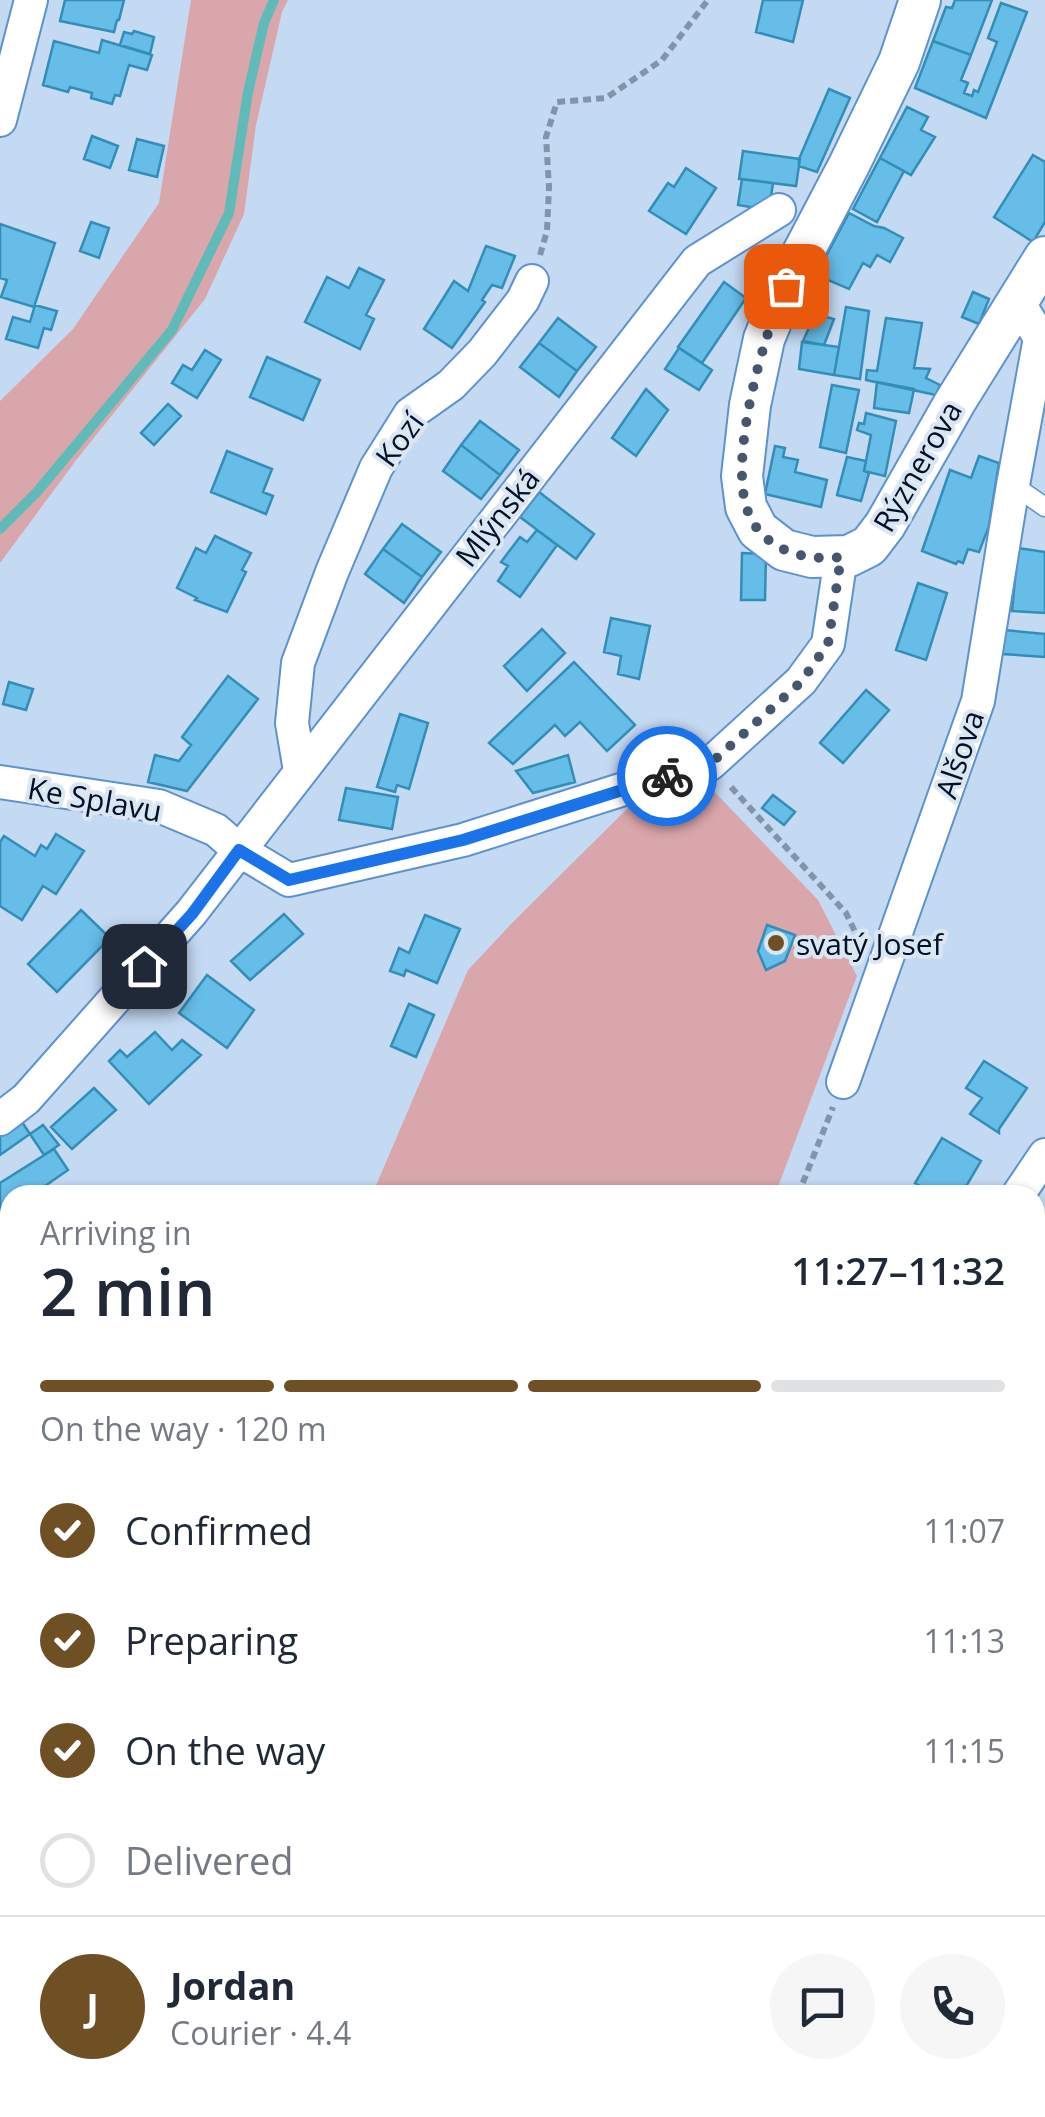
<!DOCTYPE html>
<html lang="en">
<head>
<meta charset="utf-8">
<style>
	body { margin:0; font-family:"Open Sans",sans-serif; background:#f6f6f7; color:#1f2937; height:100vh; display:flex; flex-direction:column; font-size:38px; white-space:nowrap }
	* { box-sizing:border-box; margin:0 }
	p { font-size:32px; color:#747a83 }
	.icon { flex:none; width:55px; height:55px; fill:none; stroke:currentColor; stroke-width:2; stroke-linecap:round; stroke-linejoin:round }
	.map { position:relative; flex:1; overflow:hidden }
	.panel { position:absolute; left:0px; top:1185px; width:1045px; height:932px; display:flex; flex-direction:column; background:#fff; border-radius:30px 30px 0 0; box-shadow:0 2px 8px #0004 }
	.panel>* { flex:none }
	.pin { position:absolute; display:grid; place-items:center; width:85px; height:85px; color:#fff; margin:-42px; border-radius:20px; box-shadow:0 5px 15px #0006 }
	.courier { position:absolute; display:grid; place-items:center; width:100px; height:100px; margin:-50px; border:8px solid #1a73e8; border-radius:50%; background:#fff; color:#222; box-shadow:0 2px 12px #0007 }
	.overview em { font-style:normal; font-weight:600 }
	.overview div { display:flex; flex-direction:column-reverse }
	.overview { display:flex; align-items:center; justify-content:space-between; height:170px; padding:0 40px }
	h1 { font-size:65px; font-weight:600; line-height:75px }
	.bar { display:grid; grid-template-columns:repeat(4,1fr); gap:15px 10px; align-content:center; height:120px; padding:0 40px }
	.bar i { height:12px; border-radius:8px; background:#e0e1e3 }
	.bar .on { background:#6f5025 }
	.bar p { grid-column:span 4 }
	.line { display:flex; align-items:center; gap:25px; padding:0 40px; border-top:2px solid #e0e1e3 }
	.line div { flex:1 }
	.round { display:grid; place-items:center; flex:none; width:105px; height:105px; border-radius:52px; background:#f6f6f7 }
	ol { padding:0 40px; list-style:none }
	li { display:flex; align-items:center; gap:30px; height:110px }
	li p { margin-inline-start:auto }
	li .icon { padding:10px; border-radius:50%; background:#6f5025; color:#fff; stroke-width:4 }
	li:last-child { color:#747a83 }
	li i { width:55px; height:55px; border:5px solid #e0e1e3; border-radius:50% }
	.map>svg:first-child { display:block }
	.green { fill:#d8a6ab }
	.lines { fill:none; stroke-linecap:round; stroke-linejoin:round }
	.stream { stroke:#60bbb8; stroke-width:10 }
	.building { fill:#66bde8; stroke:#338eb7; stroke-width:2.5 }
	.service-casing { stroke:#5e92cd; stroke-width:21 }
	.minor-casing { stroke:#5e92cd; stroke-width:36 }
	.tertiary-casing { stroke:#5e92cd; stroke-width:44 }
	.path { stroke:#8194ac; stroke-width:6; stroke-dasharray:8 5; stroke-linecap:butt }
	.service { stroke:#fff; stroke-width:18 }
	.minor { stroke:#fff; stroke-width:32 }
	.tertiary { stroke:#fff; stroke-width:40 }
	.done { stroke:#45576e; stroke-width:10; stroke-dasharray:0 18 }
	.route { stroke:#1a73e8; stroke-width:12 }
	.poi-dot { fill:#6f5025; stroke:#dbe6f3; stroke-width:4 }
	.labels { text-anchor:middle; dominant-baseline:central; stroke-width:8; stroke-linejoin:round; paint-order:stroke }
	.street-label { font-size:30px; fill:#001026; stroke:#dbe6f3 }
	.poi-label { font-size:30px; fill:#001026; stroke:#dbe6f3; text-anchor:start }
</style>
</head>
<body>
<div class="map">
<svg width="1045" height="2117" viewBox="0 0 1045 2117">
	<rect width="100%" height="100%" fill="#c4daf3"/>
	<path class="green" d="M191,0h97l-6,12 -26,113 -12,89 -39,85 -128,160 -77,104v-162l73,-72 86,-126z
		M689,782l17,1 112,117 39,76 -82,219h-403l96,-225 45,-48 116,-115 37,-22z
		M1045,1468v361l-10,24v-384z"/>
	<g class="lines">
		<path class="stream" d="M0,529l36,-36 136,-163 57,-117 19,-121 16,-69 10,-23"/>
	</g>
	<path class="building" d="M65,0h59l-5,20h-2l-3,12 -54,-11z
		M763,0h40l-10,42 -37,-10z
		M955,0h37l-21,55 -38,-14 13,-34 6,1z
		M1001,3l26,9 -41,106 -71,-30 18,-47 38,14 -10,25 7,3 -4,10 8,3 2,-6 4,2 19,-50 -9,-4z
		M134,31l20,6 -4,17 -30,-9 4,-13 8,2z
		M102,40l50,15 -5,15 -18,-5 -9,31 -5,-1 -3,9 -21,-6 1,-5 -22,-6 -2,5 -25,-7 11,-44 45,12z
		M829,89l21,9 -33,74 -18,-6v-7z
		M907,107l21,10 -7,13 14,7 -24,38 -31,-17z
		M92,136l26,10 -8,22 -26,-9z
		M137,139l27,7 -7,31 -28,-7z
		M743,151l57,8 -4,27 -57,-7z
		M1033,155l12,7v60l-12,20 -39,-25z
		M880,158l24,13 -27,51 -24,-13z
		M686,168l30,20 -30,46 -37,-23 19,-28 6,4z
		M742,179l31,4 -4,27 -31,-5z
		M849,213l25,13 10,2 19,10 -13,24 -13,-7 -7,12 -7,-4 -14,26 -33,-14z
		M91,222l18,6 -10,30 -19,-7z
		M0,224l55,19 -21,64 -33,-10 6,-17 -7,-2z
		M486,246l29,10 -13,32 -10,-3 -10,15 3,2 -33,46 -28,-19 30,-48 14,10z
		M359,268l25,12 -18,35 8,4 -14,30 -55,-27 22,-45 22,11z
		M724,282l22,16 -44,65 -24,-16z
		M973,292l16,7 -10,25 -17,-7z
		M35,305l22,6 -6,19 -7,-2 -6,20 -32,-9 7,-22 17,5z
		M846,307l23,4 -9,68 -26,-4z
		M815,314l19,5 -10,26 -21,-4z
		M558,318l38,29 -19,24 -38,-28z
		M886,318l36,5 -8,45 16,1 -4,9 14,7 -4,10 -70,-15 1,-10 10,1z
		M802,342l37,5 -5,28 -35,-6z
		M539,343l38,28 -18,26 -39,-30z
		M679,348l33,22 -13,20 -34,-21z
		M205,350l16,10 -24,38 -25,-15 11,-18 9,5z
		M267,357l53,23 -17,40 -53,-23z
		M877,382l37,7 -5,24 -35,-5z
		M832,385l27,5 -13,63 -26,-6z
		M646,389l22,21 -32,46 -24,-18z
		M168,404l13,12 -27,29 -13,-12z
		M866,413l30,8 -11,55 -21,-5 7,-36 -14,-5 2,-7 5,1z
		M480,421l39,29 -19,25 -39,-30z
		M461,445l39,30 -19,24 -38,-28z
		M775,446l10,2 -2,9 15,3 -3,12 32,8 -6,27 -56,-13z
		M227,451l45,18 -9,23 10,4 -7,18 -55,-22z
		M979,456l20,7 -10,63 -10,26 -11,-3 -5,14 -5,-2 -2,3 -34,-13 28,-81 21,8z
		M847,457l19,4 -2,10 5,2 -8,28 -24,-6z
		M539,492l55,42 -18,25 -56,-42z
		M402,524l39,28 -19,25 -39,-28z
		M537,530l20,15 -37,52 -22,-16 10,-15 -7,-4 19,-25 7,5z
		M215,536l36,17 -9,17 4,2 -19,40 -32,-12 2,-2 -20,-10 19,-40 10,5z
		M1018,548l27,4v61l-33,-2z
		M383,549l39,28 -18,26 -39,-29z
		M742,553l24,1 -1,46h-24z
		M918,583l29,10 -21,67 -30,-10z
		M611,618l39,8 -11,53 -21,-5 3,-18 -17,-4z
		M542,629l23,24 -38,38 -23,-25z
		M1004,630l41,4v23l-43,-3z
		M574,662l61,63 -28,26 -27,-29 -15,14 -10,-11 -42,39 -24,-21z
		M228,676l30,23 -71,92 -39,-9 7,-27 24,6 12,-16 -9,-8z
		M9,682l24,7 -7,21 -23,-6z
		M866,690l23,20 -46,53 -23,-20z
		M400,714l28,9 -19,66 -12,-4 -2,7 -18,-5z
		M568,755l7,27 -42,11 -17,-22z
		M346,788l52,9 -6,32 -53,-9z
		M773,795l22,17 -11,13 -22,-17z
		M56,834l28,17 -28,43 -13,-8 -21,34 -22,-14v-64l4,-6 31,20 6,-11 6,4z
		M81,910l29,28 -53,54 -29,-28z
		M284,914l19,20 -53,46 -19,-19z
		M425,915l35,14 -23,54 -31,-13 -2,6 -14,-5 9,-23 10,5z
		M767,925l28,10 -10,26 -19,9 -8,-19z
		M207,975l47,35 -27,38 -48,-35z
		M409,1004l25,11 -18,42 -25,-11z
		M155,1032l17,18 10,-10 19,15 -52,49 -40,-43 11,-11 7,7z
		M984,1061l43,27 -28,41v4l-29,-19 12,-16 -16,-10z
		M94,1088l22,22 -44,39 -21,-22z
		M20,1119l10,15 -30,21v-22z
		M43,1125l16,20 -15,10 -14,-21z
		M942,1138l39,23 -20,34h-27l-19,-12z
		M54,1149l14,21 -36,25h-22v15l-5,4 -5,-6v-25z"/>
	<g class="lines">
		<defs>
			<path id="service" d="M1013,485l32,22"/>
			<path id="minor" d="M0,120l31,-120
				M300,771l-8,-48 6,-60 34,-91 44,-104 34,-54 41,-29 31,-32 41,-53 9,-19
				M0,782l159,24 57,24 23,20 50,30 174,-40 164,-52 83,-24 91,-83 27,-37 13,-87
				M843,1082l135,-381 35,-216 27,-147 -23,-38
				M0,1119l26,-20 165,-186 506,-652 82,-51
				M1018,1195l27,-40"/>
			<path id="tertiary" d="M920,0l-21,62 -50,103 -63,120 -22,54 -14,66 -8,71 4,31 12,23 26,20 28,7 37,-1 20,-10 16,-21 70,-123 90,-145"/>
		</defs>
		<use href="#service" class="service-casing"/>
		<use href="#minor" class="minor-casing"/>
		<use href="#tertiary" class="tertiary-casing"/>
		<path class="path" d="M540,255l7,-24 2,-44 -3,-50 11,-35 49,-4 56,-38 46,-60
			M731,787l115,126 14,29
			M798,1195l35,-88
			M368,2117l2,-9"/>
		<use href="#service" class="service"/>
		<use href="#minor" class="minor"/>
		<use href="#tertiary" class="tertiary"/>
	</g>
	<g class="lines">
		<path class="done" d="M667,776l43,-12 91,-82 27,-38 13,-87c-37,5 -81,-8 -94,-48 -18,-52 16,-174 39,-223"/>
		<path class="route" d="M144,966l48,-52 47,-64 50,30 174,-40 204,-64"/>
	</g>
	<circle class="poi-dot" cx="776" cy="943" r="10"/>
	<g class="labels">
		<g class="street-label">
			<text transform="translate(399 439) rotate(-54)">Kozí</text>
			<text transform="translate(917 466) rotate(-60)">Rýznerova</text>
			<text transform="translate(497 517) rotate(-52)">Mlýnská</text>
			<text transform="translate(959 754) rotate(-71)">Alšova</text>
			<text transform="translate(95 799) rotate(10)">Ke Splavu</text>
		</g>
		<g class="poi-label">
			<text x="796" y="943">svatý Josef</text>
		</g>
	</g>
</svg>
<div class="pin" style="left:786px;top:286px;background:#ea580c"><svg class="icon" aria-label="bag" viewBox="0 0 24 24"><path d="M5 8h14l-1 12H6zM9 8a3 3 0 0 1 6 0"/></svg></div>
<div class="pin" style="left:144px;top:966px;background:#1f2937"><svg class="icon" aria-label="home" viewBox="0 0 24 24"><path d="M3 11l9-7 9 7M6 9v11h12V9"/></svg></div>
<div class="courier" style="left:667px;top:776px"><svg class="icon" aria-label="bike" viewBox="0 0 24 24"><circle cx="6" cy="16" r="4"/><circle cx="18" cy="16" r="4"/><path d="M6 16l4-8h5l3 8M10 8l3 8H6M13 5h3"/></svg></div>
<section class="panel">
<div class="overview"><div><h1>2 min</h1><p>Arriving in</p></div><em>11:27–11:32</em></div>
<div class="bar"><i class="on"></i><i class="on"></i><i class="on"></i><i></i><p>On the way · 120 m</p></div>
<ol>
<li><svg class="icon" aria-label="check" viewBox="0 0 24 24"><path d="M5 12l5 5 9-10"/></svg>Confirmed<p>11:07</p></li>
<li><svg class="icon" aria-label="check" viewBox="0 0 24 24"><path d="M5 12l5 5 9-10"/></svg>Preparing<p>11:13</p></li>
<li><svg class="icon" aria-label="check" viewBox="0 0 24 24"><path d="M5 12l5 5 9-10"/></svg>On the way<p>11:15</p></li>
<li><i></i>Delivered</li>
</ol>
<div class="line" style="height:180px"><b class="round" style="background:#6f5025;color:#fff">J</b><div><b>Jordan</b><p>Courier · 4.4</p></div><a class="round"><svg class="icon" aria-label="chat" viewBox="0 0 24 24"><path d="M4 5h16v11H9l-5 4z"/></svg></a><a class="round"><svg class="icon" aria-label="phone" viewBox="0 0 24 24"><path d="M5 4h4l2 5-3 2q2 4 5 5l2-3 5 2v4C11 20 4 13 5 4z"/></svg></a></div>
</section>
</div>
</body>
</html>
